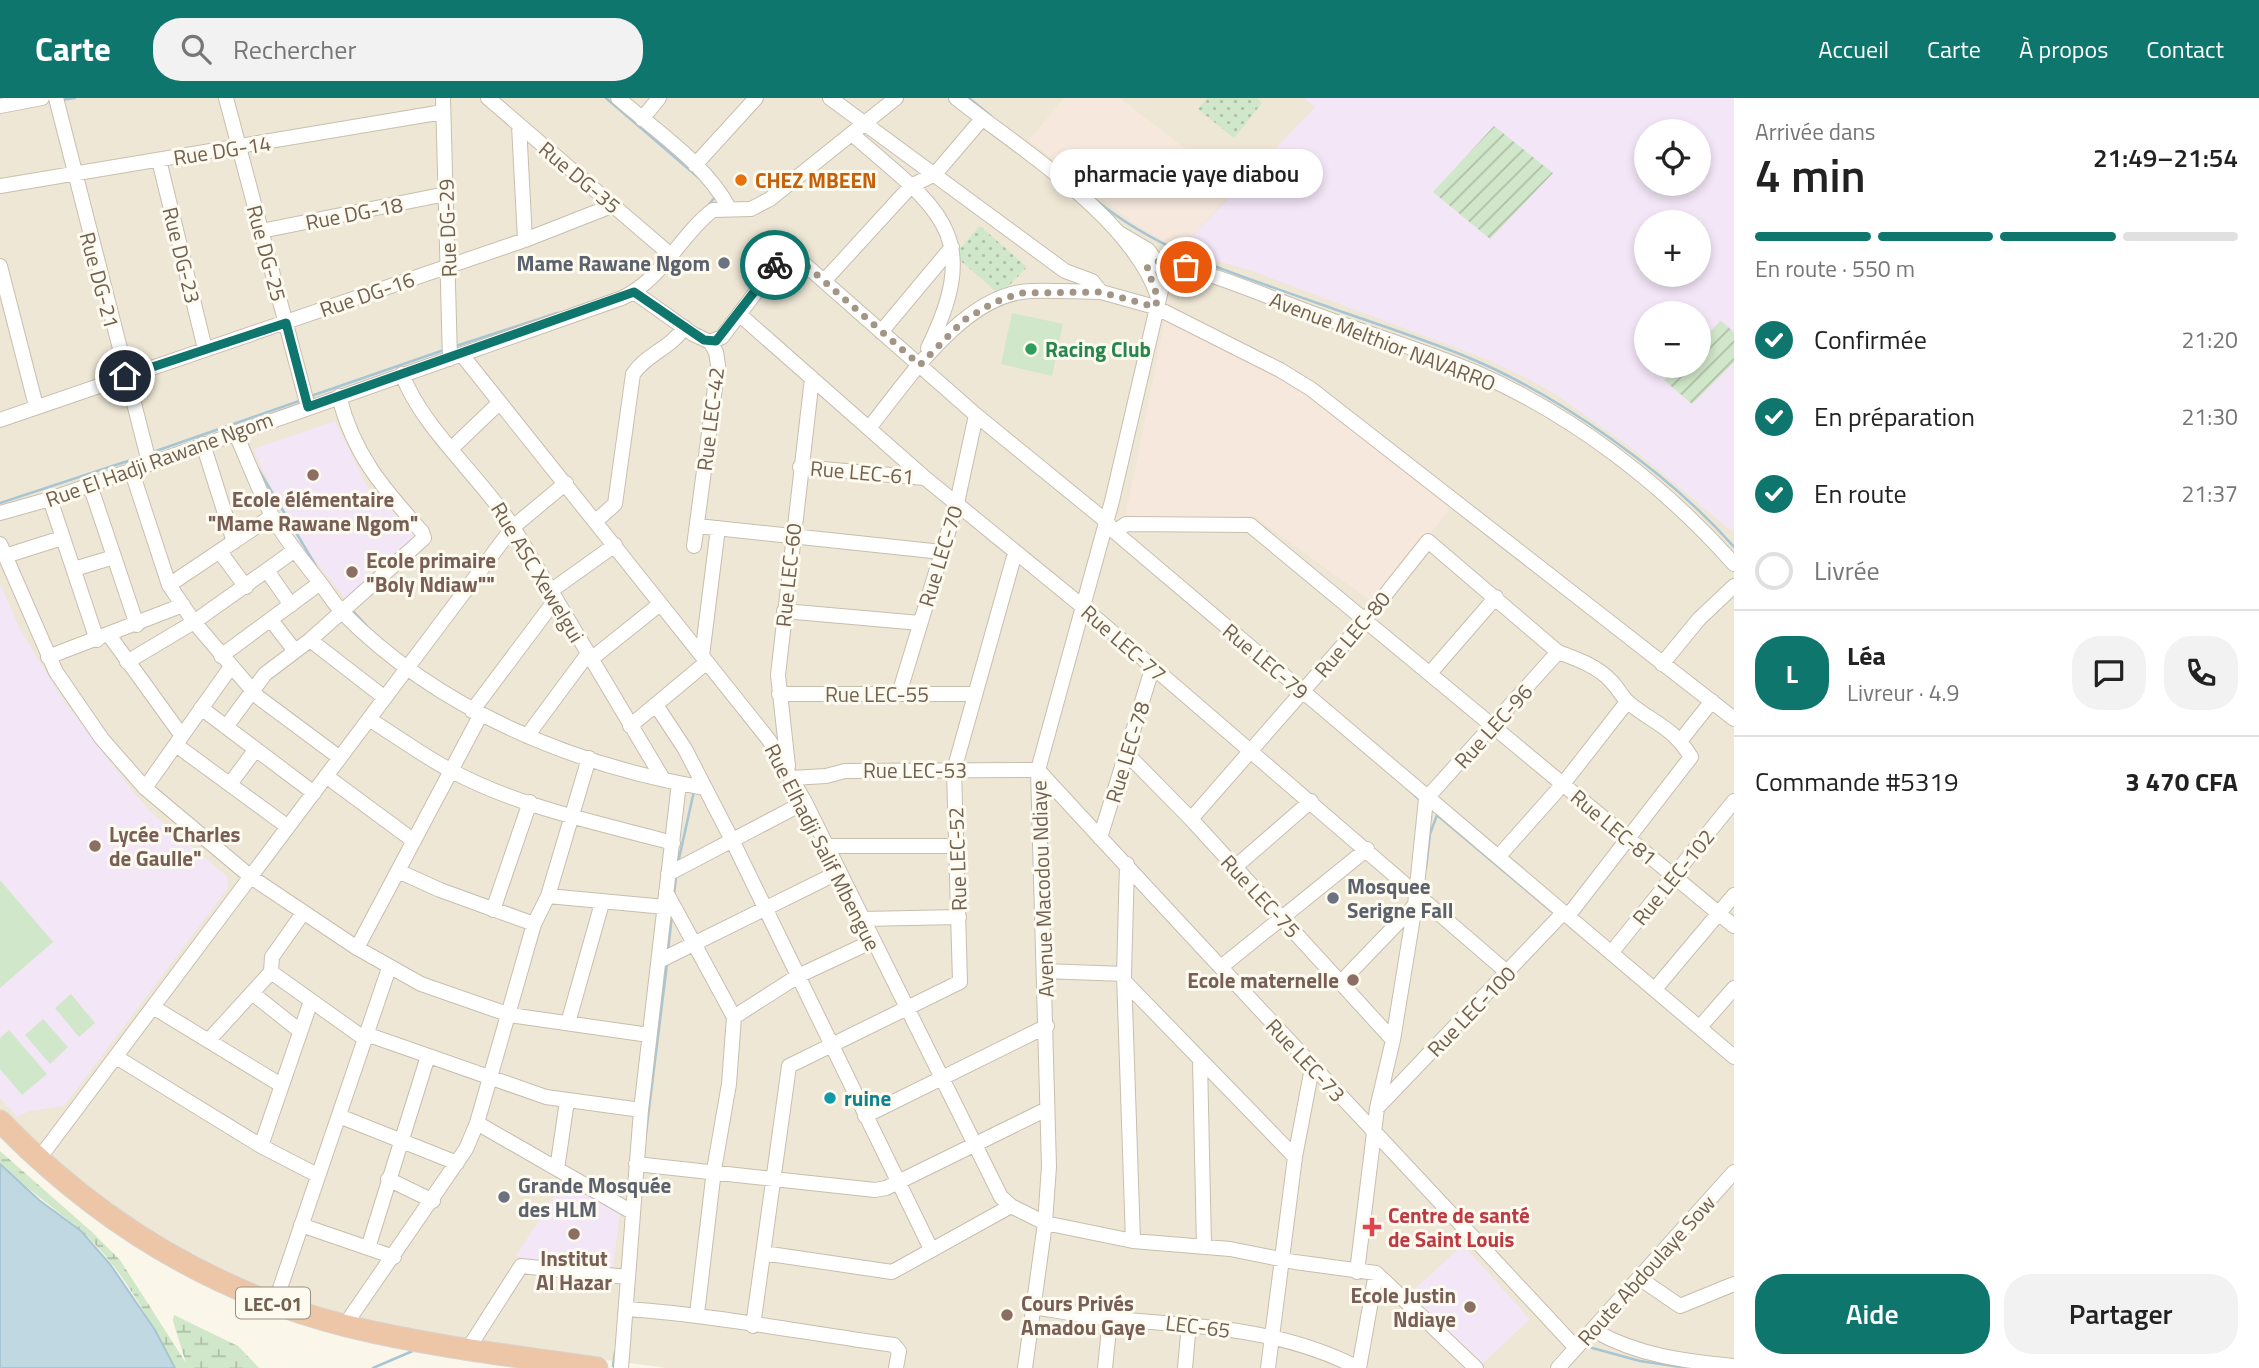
<!DOCTYPE html>
<html lang="fr">
<head>
<meta charset="utf-8">
<style>
	body { margin:0; font-family:"Titillium Web",sans-serif; background:#f2f2f2; color:#222; height:100vh; display:flex; flex-direction:column; font-size:26px; white-space:nowrap }
	* { box-sizing:border-box; margin:0 }
	p { font-size:23px; color:#767676 }
	.icon { flex:none; width:38px; height:38px; fill:none; stroke:currentColor; stroke-width:2; stroke-linecap:round; stroke-linejoin:round }
	.map { position:relative; flex:1; overflow:hidden }
	.drawer { display:flex; flex-direction:column; background:#fff; width:525px }
	.drawer>* { flex:none }
	.fabs { position:absolute; left:1634px; top:21px; display:grid; gap:14px }
	.fabs a { display:grid; place-items:center; width:77px; height:77px; border-radius:50%; background:#fff; box-shadow:0 4px 10px #0003; font-size:35px }
	.pin { position:absolute; display:grid; place-items:center; width:60px; height:60px; color:#fff; margin:-30px; border:4px solid #fff; border-radius:50%; box-shadow:0 2px 7px #0007 }
	.courier { position:absolute; display:grid; place-items:center; width:70px; height:70px; margin:-35px; border:5px solid #0f766e; border-radius:50%; background:#fff; color:#222; box-shadow:0 2px 9px #0007 }
	.bubble { position:absolute; height:49px; border-radius:24px; background:#fff; box-shadow:0 4px 10px #0003; font-size:23px; font-weight:600; line-height:49px; text-align:center }
	.head em { font-style:normal; font-weight:600 }
	.head div { display:flex; flex-direction:column-reverse }
	.head { display:flex; align-items:center; justify-content:space-between; height:119px; padding:0 21px }
	h1 { font-size:46px; font-weight:600; line-height:52px }
	.bar { display:grid; grid-template-columns:repeat(4,1fr); gap:10px 7px; align-content:center; height:84px; padding:0 21px }
	.bar i { height:9px; border-radius:5px; background:#e0e0e0 }
	.bar .selected { background:#0f766e }
	.bar p { grid-column:span 4 }
	.line { display:flex; align-items:center; gap:18px; padding:0 21px; border-top:2px solid #e0e0e0 }
	.line div { flex:1 }
	.round { display:grid; place-items:center; flex:none; width:74px; height:74px; border-radius:28px; background:#f2f2f2 }
	ol { padding:0 21px; list-style:none }
	li { display:flex; align-items:center; gap:21px; height:77px }
	li p { margin-inline-start:auto }
	li .icon { padding:7px; border-radius:50%; background:#0f766e; color:#fff; stroke-width:4 }
	li:last-child { color:#767676 }
	li i { width:38px; height:38px; border:4px solid #e0e0e0; border-radius:50% }
	.cta { display:flex; gap:14px; margin-top:auto; padding:14px 21px }
	.cta a { flex:1; height:80px; border-radius:28px; background:#0f766e; color:#fff; font-size:28px; font-weight:600; line-height:80px; text-align:center }
	.cta a+a { background:#f2f2f2; color:#222 }
	header { display:flex; align-items:center; gap:42px; box-sizing:border-box; height:98px; padding:0 35px; background:#0f766e; color:#fff }
	header strong { font-size:33px }
	nav { display:flex; gap:38px; margin-inline-start:auto; font-size:24px }
	.search { width:490px; height:63px; background:#f2f2f2; display:flex; align-items:center; gap:18px; box-sizing:border-box; padding:0 24px; border-radius:28px; color:#767676; font-size:26px }
	main { display:flex; flex:1; min-height:0 }
	.map>svg:first-child { display:block }
	.residential { fill:#eee7d6; fill-rule:evenodd }
	.commercial { fill:#f6e8dc }
	.education { fill:#f3e6f7; fill-rule:evenodd }
	.grass { fill:#d1e7c9 }
	.wetland { fill:url(#wetland-marsh) }
	.park { fill:url(#park-dots) }
	.garden { fill:url(#garden-furrows) }
	.water { fill:#c0d8e2; stroke:#a7c5d3; stroke-width:2 }
	.lines { fill:none; stroke-linecap:round; stroke-linejoin:round }
	.stream { stroke:#a7c5d3; stroke-width:2.5 }
	.minor-casing { stroke:#c8beae; stroke-width:16 }
	.highway-casing { stroke:#d8d3ce; stroke-width:23 }
	.minor { stroke:#fff; stroke-width:14 }
	.highway { stroke:#edc5a7; stroke-width:21 }
	.done { stroke:#a29586; stroke-width:7; stroke-dasharray:0 12.6 }
	.route { stroke:#0f766e; stroke-width:9 }
	.food-dot { fill:#e8710a; stroke:#fdfaf0; stroke-width:2.5 }
	.worship-dot { fill:#6b7280; stroke:#fdfaf0; stroke-width:2.5 }
	.leisure-dot { fill:#2e9e5b; stroke:#fdfaf0; stroke-width:2.5 }
	.education-dot { fill:#8d6e63; stroke:#fdfaf0; stroke-width:2.5 }
	.culture-dot { fill:#0f9aa8; stroke:#fdfaf0; stroke-width:2.5 }
	.health-dot { fill:#e0444e; stroke:#fdfaf0; stroke-width:2.5 }
	.labels { text-anchor:middle; dominant-baseline:central; stroke-width:6; stroke-linejoin:round; paint-order:stroke }
	.shield { fill:#fdfaf0; stroke:#9c8f80; stroke-width:2 }
	.shield-label { font-size:19px; font-weight:bold; fill:#726150 }
	.street-label { font-size:21px; fill:#726150; stroke:#fdfaf0 }
	.food-label { font-size:21px; font-weight:bold; fill:#c56008; stroke:#fdfaf0; text-anchor:start }
	.worship-label { font-size:21px; font-weight:bold; fill:#5b616d; stroke:#fdfaf0; text-anchor:start }
	.leisure-label { font-size:21px; font-weight:bold; fill:#27864d; stroke:#fdfaf0; text-anchor:start }
	.education-label { font-size:21px; font-weight:bold; fill:#785e54; stroke:#fdfaf0; text-anchor:start }
	.culture-label { font-size:21px; font-weight:bold; fill:#0d838f; stroke:#fdfaf0; text-anchor:start }
	.health-label { font-size:21px; font-weight:bold; fill:#be3a42; stroke:#fdfaf0; text-anchor:start }
</style>
</head>
<body>
<header>
<strong>Carte</strong>
<div class="search"><svg class="icon" aria-label="search" viewBox="0 0 24 24"><circle cx="10" cy="10" r="6"/><path d="M15 15l6 6"/></svg>Rechercher</div>
<nav><a>Accueil</a><a>Carte</a><a>À propos</a><a>Contact</a></nav>
</header>
<main>
<div class="map">
<svg width="1734" height="1270" viewBox="0 0 1734 1270">
	<defs>
		<pattern id="wetland-marsh" width="20" height="14" patternUnits="userSpaceOnUse" patternTransform="scale(1.75)"><rect width="20" height="14" fill="#d1e7c9"/><path d="M1 5h8M5 5V1M11 12h8M15 12V8" fill="none" stroke="#aebfa6"/></pattern>
		<pattern id="park-dots" width="8" height="8" patternUnits="userSpaceOnUse" patternTransform="scale(1.75)"><rect width="8" height="8" fill="#d1e7c9"/><path d="M2 2h.1M6 6h.1" fill="none" stroke="#aebfa6" stroke-width="1.8" stroke-linecap="round"/></pattern>
		<pattern id="garden-furrows" width="10" height="10" patternUnits="userSpaceOnUse" patternTransform="scale(1.75)"><rect width="10" height="10" fill="#d1e7c9"/><path d="M-1 1l2-2M0 10L10 0M9 11l2-2" fill="none" stroke="#aebfa6"/></pattern>
	</defs>
	<rect width="100%" height="100%" fill="#faf6ea"/>
	<path class="residential" d="M0,0h1734v1270h-1067l-218,-29 -151,-35 -90,-36 -118,-73 -90,-81zM1647,33h52v53h-52zM1647,124h52v53h-52zM1647,215h52v53h-52z"/>
	<path class="commercial" d="M1064,0h56l116,90 -57,62 -46,-27 -104,-83z
		M1166,217l138,60 156,120 -84,110 -122,-89 -128,8 1,-17z"/>
	<path class="education" d="M1304,0h430v435l-96,-80 -84,-60 -26,-14 -42,-20 -234,-88 -73,-21 136,-143zM1647,33h52v53h-52zM1647,124h52v53h-52zM1647,215h52v53h-52z
		M335,323l33,67 47,45 -3,10 -65,58 -54,-68 -40,-84z
		M0,486l20,45 41,68 73,96 20,22 73,61 1,12 -164,218 -35,5 -12,6 -17,-19z
		M564,1083l56,32 -7,55 -84,-7 -13,-5z
		M1463,1147l67,74 -48,45 -75,-68z"/>
	<path class="grass" d="M1012,215l51,11 -11,52 -51,-12z
		M0,782l53,62 -53,46z
		M71,896l24,29 -16,14 -24,-29z
		M43,921l25,28 -18,17 -25,-29z
		M9,932l38,44 -25,21 -22,-26v-31z"/>
	<path class="wetland" d="M0,1053l92,81 28,28 66,103 -13,-42 1,-6 64,31 21,22h-84c-24,-46 -55,-104 -95,-138 -27,-23 -54,-42 -80,-66z"/>
	<path class="park" d="M1207,0h50l5,5 -28,35 -36,-29z
		M980,128l47,41 -27,28 -46,-40z"/>
	<path class="garden" d="M1494,28l59,47 -63,66 -57,-47z
		M1721,223l13,11v30l-42,42 -28,-24 13,-14h22v-23z"/>
	<path class="water" d="M0,1066l39,36 42,31 29,33 45,66 20,38h-175z"/>
	<g class="lines">
		<path class="stream" d="M606,0l93,80
			M969,0l22,18
			M61,2l14,-2
			M1097,103c65,53 143,74 220,102 50,18 101,34 150,54 92,38 202,116 267,190
			M706,110l9,-11
			M453,249l104,-34
			M311,298l133,-46
			M153,354l149,-52
			M257,369l59,99
			M0,405l143,-47
			M351,511l15,16
			M1408,691l13,12
			M678,765l16,-72
			M1426,770l4,-34 7,-19 119,100
			M840,790l13,26
			M674,796l2,-17
			M668,852l4,-35
			M645,1043l22,-177
			M1585,1248l55,15 47,7
			M613,1268l2,-14
			M373,1270l42,-18"/>
		<defs>
			<path id="minor" d="M56,0l93,364
				M226,0l82,309
				M443,0l7,261
				M488,0l184,158
				M618,0c38,33 87,65 111,110
				M830,0l235,173 27,10 9,11 54,15 125,63 31,19 423,330
				M956,0c64,51 176,120 202,199
				M0,8l42,-8
				M642,21l17,-21
				M519,27l6,115
				M852,36c83,73 134,97 76,214
				M159,62l46,189
				M695,67l61,-67
				M0,88l443,-74
				M261,133l185,-37
				M0,168l36,140
				M1147,170l12,-7c56,12 108,36 161,55 52,19 105,35 155,56 98,43 188,112 259,192
				M825,182l86,-94 24,-12 47,-55
				M634,194l59,42 17,8
				M739,216l186,164 157,128 426,367
				M881,234l71,-85
				M710,244l12,-5 58,-77 7,-3 14,4 175,154 130,106 9,11 619,525
				M462,257l307,385 36,62 196,395 10,9 34,17 88,18 97,8 65,13 81,11 100,95
				M402,276c20,54 78,102 111,153l150,252
				M0,322l525,-180 89,-35
				M869,330c38,-47 95,-135 162,-137 23,-1 47,1 70,1
				M235,334c12,27 23,56 36,82 12,23 31,45 46,65 9,11 16,24 26,34 96,97 229,152 362,175
				M203,346l31,98
				M452,350l47,-45
				M800,369l125,11
				M131,371l38,116 25,37 64,75 82,61
				M90,387l47,140
				M50,401l47,141
				M0,415l50,-14 572,-201c41,-19 57,-62 91,-88l38,-1 19,-10 126,-101
				M596,423l19,-17 18,-130c13,-20 39,-26 51,-47
				M697,428l245,26
				M1115,434l11,-8 124,1 484,401
				M0,446l56,128 46,67 43,49 106,89 106,71 64,36 89,31 139,20
				M694,448l24,-181 -2,-13 -6,-10
				M220,454l26,35
				M5,458l57,-18
				M74,471l40,-12
				M268,474l23,33
				M169,487l103,-69
				M552,492l63,-45
				M784,513l136,12
				M271,522l24,31
				M109,537l73,101
				M310,542l75,58
				M221,558l99,-73
				M702,558l16,-128
				M48,559l135,-52
				M590,562l70,-56
				M127,564l67,-40 101,-72
				M1662,566l37,-45 35,-33
				M1431,574l65,-75
				M779,596h196
				M899,596l58,-191 19,-88
				M656,607l29,44 48,93 198,407
				M201,610l113,85
				M472,613l84,-112
				M369,621c27,17 53,36 81,51 68,37 149,53 223,73
				M630,628l77,-64
				M226,629l39,-53 45,-34 114,-102 -2,-6c-39,-44 -69,-78 -83,-136
				M527,638l60,-81
				M1681,642l31,-39
				M176,647l112,82
				M1127,656l64,65 202,221
				M788,668l-10,-91 34,-297
				M326,678l88,65
				M792,680l34,-2 19,-5 193,-1c178,194 359,385 538,578
				M230,686l26,-35
				M145,690l85,-120
				M1191,721l175,-200 62,-78 130,111c19,7 39,14 53,29 7,7 11,16 18,22 24,20 43,23 62,54l-123,159
				M1100,740l53,-172
				M827,748h131
				M1499,758l64,-72 64,-82
				M1127,766l-3,110 9,267
				M1234,770l77,-67
				M398,773l42,19 94,34
				M668,776l137,-72
				M666,794l68,125 -5,67 -15,86 -17,144
				M548,798l117,11
				M493,812l37,-108
				M862,821l97,-2
				M357,850l123,-232
				M1611,855l123,-152
				M659,863l180,-89
				M1221,869l146,-118
				M1044,873l80,3
				M271,874l94,67
				M1125,884l170,175
				M1341,884l74,-77
				M1655,891l79,-94
				M252,895l48,38
				M153,909l128,78
				M734,919l64,-41 75,-35
				M568,925l34,-120
				M1700,929l34,-39
				M366,936l180,63 95,13
				M209,942l62,-68 1,-15 31,-44
				M116,959l145,89 56,29
				M1200,963l4,185
				M1379,1008l185,-194
				M339,1018l118,47
				M865,1018l182,-90
				M477,1025l155,89
				M261,1048l50,-145
				M38,1062l475,-633 53,-44
				M636,1066l239,26 11,-2 161,-79
				M557,1071l10,-68
				M388,1081l45,22
				M301,1127l93,32
				M368,1150l60,-192
				M763,1155l129,19 119,-66
				M1357,1174l20,-164 16,-68 22,-135 11,-106 132,-147
				M1639,1180l41,28 54,-22
				M275,1205l114,-335
				M1033,1209c26,4 53,9 80,12 84,7 169,9 245,49
				M626,1211c90,6 178,24 268,36l5,6 -3,17
				M345,1227l121,-176 11,-26 57,-199 14,-28 41,-138
				M753,1228l36,-260 171,-84 -6,-212 61,-217
				M1595,1233c44,25 90,30 139,35
				M468,1251l53,-83 106,11
				M621,1270l20,-258 38,-327
				M1025,1270l20,-145 4,-56 -11,-397 74,-269 53,-228 -17,-23 -29,-17
				M1105,1270l5,-49
				M1185,1270l4,-45
				M1268,1270l27,-211 17,-89
				M1359,1270l17,-95
				M1558,1270l176,-196"/>
			<path id="highway" d="M0,1023c96,99 212,171 347,205 81,20 167,30 250,42"/>
		</defs>
		<use href="#minor" class="minor-casing"/>
		<use href="#highway" class="highway-casing"/>
		<use href="#minor" class="minor"/>
		<use href="#highway" class="highway"/>
	</g>
	<g class="lines">
		<path class="done" d="M775,167l12,-8 14,4 119,104 44,-45 31,-18 25,-9 81,-1 54,15 3,-9 -11,-30 12,-7 27,6"/>
		<path class="route" d="M125,278l161,-53 22,84 326,-115 70,48 12,1 59,-76"/>
	</g>
	<circle class="food-dot" cx="741" cy="82" r="7"/>
	<g class="worship-dot">
		<circle cx="724" cy="165" r="7"/>
		<circle cx="1333" cy="800" r="7"/>
		<circle cx="504" cy="1099" r="7"/>
	</g>
	<circle class="leisure-dot" cx="1031" cy="251" r="7"/>
	<g class="education-dot">
		<circle cx="313" cy="377" r="7"/>
		<circle cx="352" cy="474" r="7"/>
		<circle cx="95" cy="748" r="7"/>
		<circle cx="1353" cy="882" r="7"/>
		<circle cx="574" cy="1136" r="7"/>
		<circle cx="1470" cy="1209" r="7"/>
		<circle cx="1007" cy="1217" r="7"/>
	</g>
	<circle class="culture-dot" cx="830" cy="1000" r="7"/>
	<path class="health-dot" d="M1368.5 1118.5h7v7h7v7h-7v7h-7v-7h-7v-7h7z"/>
	<g class="labels">
		<rect class="shield" x="236" y="1189.5" width="74" height="31" rx="5"/>
		<g class="shield-label">
			<text x="273" y="1205">LEC-01</text>
		</g>
		<g class="street-label">
			<text transform="translate(222 52) rotate(-9)">Rue DG-14</text>
			<text transform="translate(580 79) rotate(40)">Rue DG-35</text>
			<text transform="translate(354 115) rotate(-11)">Rue DG-18</text>
			<text transform="translate(447 130) rotate(-92)">Rue DG-29</text>
			<text transform="translate(267 155) rotate(75)">Rue DG-25</text>
			<text transform="translate(182 157) rotate(76)">Rue DG-23</text>
			<text transform="translate(100 182) rotate(75)">Rue DG-21</text>
			<text transform="translate(367 196) rotate(-19)">Rue DG-16</text>
			<text transform="translate(1383 243) rotate(21)">Avenue Melthior NAVARRO</text>
			<text transform="translate(710 321) rotate(-83)">Rue LEC-42</text>
			<text transform="translate(159 361) rotate(-20)">Rue El Hadji Rawane Ngom</text>
			<text transform="translate(862 374) rotate(5)">Rue LEC-61</text>
			<text transform="translate(940 458) rotate(-73)">Rue LEC-70</text>
			<text transform="translate(538 474) rotate(59)">Rue ASC Xewelgui</text>
			<text transform="translate(788 477) rotate(-84)">Rue LEC-60</text>
			<text transform="translate(1352 536) rotate(-50)">Rue LEC-80</text>
			<text transform="translate(1124 545) rotate(41)">Rue LEC-77</text>
			<text transform="translate(1266 563) rotate(40)">Rue LEC-79</text>
			<text x="877" y="596">Rue LEC-55</text>
			<text transform="translate(1493 628) rotate(-48)">Rue LEC-96</text>
			<text transform="translate(1127 654) rotate(-73)">Rue LEC-78</text>
			<text x="915" y="672">Rue LEC-53</text>
			<text transform="translate(1614 729) rotate(40)">Rue LEC-81</text>
			<text transform="translate(823 749) rotate(63)">Rue Elhadji Salif Mbengue</text>
			<text transform="translate(957 761) rotate(-92)">Rue LEC-52</text>
			<text transform="translate(1673 779) rotate(-51)">Rue LEC-102</text>
			<text transform="translate(1042 791) rotate(-92)">Avenue Macodou Ndiaye</text>
			<text transform="translate(1261 798) rotate(47)">Rue LEC-75</text>
			<text transform="translate(1471 913) rotate(-46)">Rue LEC-100</text>
			<text transform="translate(1306 962) rotate(47)">Rue LEC-73</text>
			<text transform="translate(1646 1172) rotate(-48)">Route Abdoulaye Sow</text>
			<text transform="translate(1198 1228) rotate(7)">LEC-65</text>
		</g>
		<g class="food-label">
			<text x="755" y="82">CHEZ MBEEN</text>
		</g>
		<g class="worship-label">
			<text x="710" y="165" text-anchor="end">Mame Rawane Ngom</text>
			<text x="1347" y="788">Mosquee<tspan x="1347" dy="24">Serigne Fall</tspan></text>
			<text x="518" y="1087">Grande Mosquée<tspan x="518" dy="24">des HLM</tspan></text>
		</g>
		<g class="leisure-label">
			<text x="1045" y="251">Racing Club</text>
		</g>
		<g class="education-label">
			<text x="313" y="401" text-anchor="middle">Ecole élémentaire<tspan x="313" dy="24">"Mame Rawane Ngom"</tspan></text>
			<text x="366" y="462">Ecole primaire<tspan x="366" dy="24">"Boly Ndiaw""</tspan></text>
			<text x="109" y="736">Lycée "Charles<tspan x="109" dy="24">de Gaulle"</tspan></text>
			<text x="1339" y="882" text-anchor="end">Ecole maternelle</text>
			<text x="574" y="1160" text-anchor="middle">Institut<tspan x="574" dy="24">Al Hazar</tspan></text>
			<text x="1456" y="1197" text-anchor="end">Ecole Justin<tspan x="1456" dy="24">Ndiaye</tspan></text>
			<text x="1021" y="1205">Cours Privés<tspan x="1021" dy="24">Amadou Gaye</tspan></text>
		</g>
		<g class="culture-label">
			<text x="844" y="1000">ruine</text>
		</g>
		<g class="health-label">
			<text x="1388" y="1117">Centre de santé<tspan x="1388" dy="24">de Saint Louis</tspan></text>
		</g>
	</g>
</svg>
<div class="fabs">
<a><svg class="icon" aria-label="locate" viewBox="0 0 24 24"><circle cx="12" cy="12" r="6"/><path d="M12 2v4M12 18v4M2 12h4M18 12h4"/></svg></a>
<a>+</a>
<a>−</a>
</div>
<div class="pin" style="left:1186px;top:169px;background:#ea580c"><svg class="icon" aria-label="bag" viewBox="0 0 24 24"><path d="M5 8h14l-1 12H6zM9 8a3 3 0 0 1 6 0"/></svg></div>
<div class="pin" style="left:125px;top:278px;background:#1f2937"><svg class="icon" aria-label="home" viewBox="0 0 24 24"><path d="M3 11l9-7 9 7M6 9v11h12V9"/></svg></div>
<div class="courier" style="left:775px;top:167px"><svg class="icon" aria-label="bike" viewBox="0 0 24 24"><circle cx="6" cy="16" r="4"/><circle cx="18" cy="16" r="4"/><path d="M6 16l4-8h5l3 8M10 8l3 8H6M13 5h3"/></svg></div>
<div class="bubble" style="left:1050px;top:51px;width:273px">pharmacie yaye diabou</div>
</div>
<section class="drawer">
<div class="head"><div><h1>4 min</h1><p>Arrivée dans</p></div><em>21:49–21:54</em></div>
<div class="bar"><i class="selected"></i><i class="selected"></i><i class="selected"></i><i></i><p>En route · 550 m</p></div>
<ol>
<li><svg class="icon" aria-label="check" viewBox="0 0 24 24"><path d="M5 12l5 5 9-10"/></svg>Confirmée<p>21:20</p></li>
<li><svg class="icon" aria-label="check" viewBox="0 0 24 24"><path d="M5 12l5 5 9-10"/></svg>En préparation<p>21:30</p></li>
<li><svg class="icon" aria-label="check" viewBox="0 0 24 24"><path d="M5 12l5 5 9-10"/></svg>En route<p>21:37</p></li>
<li><i></i>Livrée</li>
</ol>
<div class="line" style="height:126px"><b class="round" style="background:#0f766e;color:#fff">L</b><div><b>Léa</b><p>Livreur · 4.9</p></div><a class="round"><svg class="icon" aria-label="chat" viewBox="0 0 24 24"><path d="M4 5h16v11H9l-5 4z"/></svg></a><a class="round"><svg class="icon" aria-label="phone" viewBox="0 0 24 24"><path d="M5 4h4l2 5-3 2q2 4 5 5l2-3 5 2v4C11 20 4 13 5 4z"/></svg></a></div>
<div class="line" style="height:91px"><div>Commande #5319</div><b>3 470 CFA</b></div>
<div class="cta"><a>Aide</a><a>Partager</a></div>
</section>
</main>
</body>
</html>
